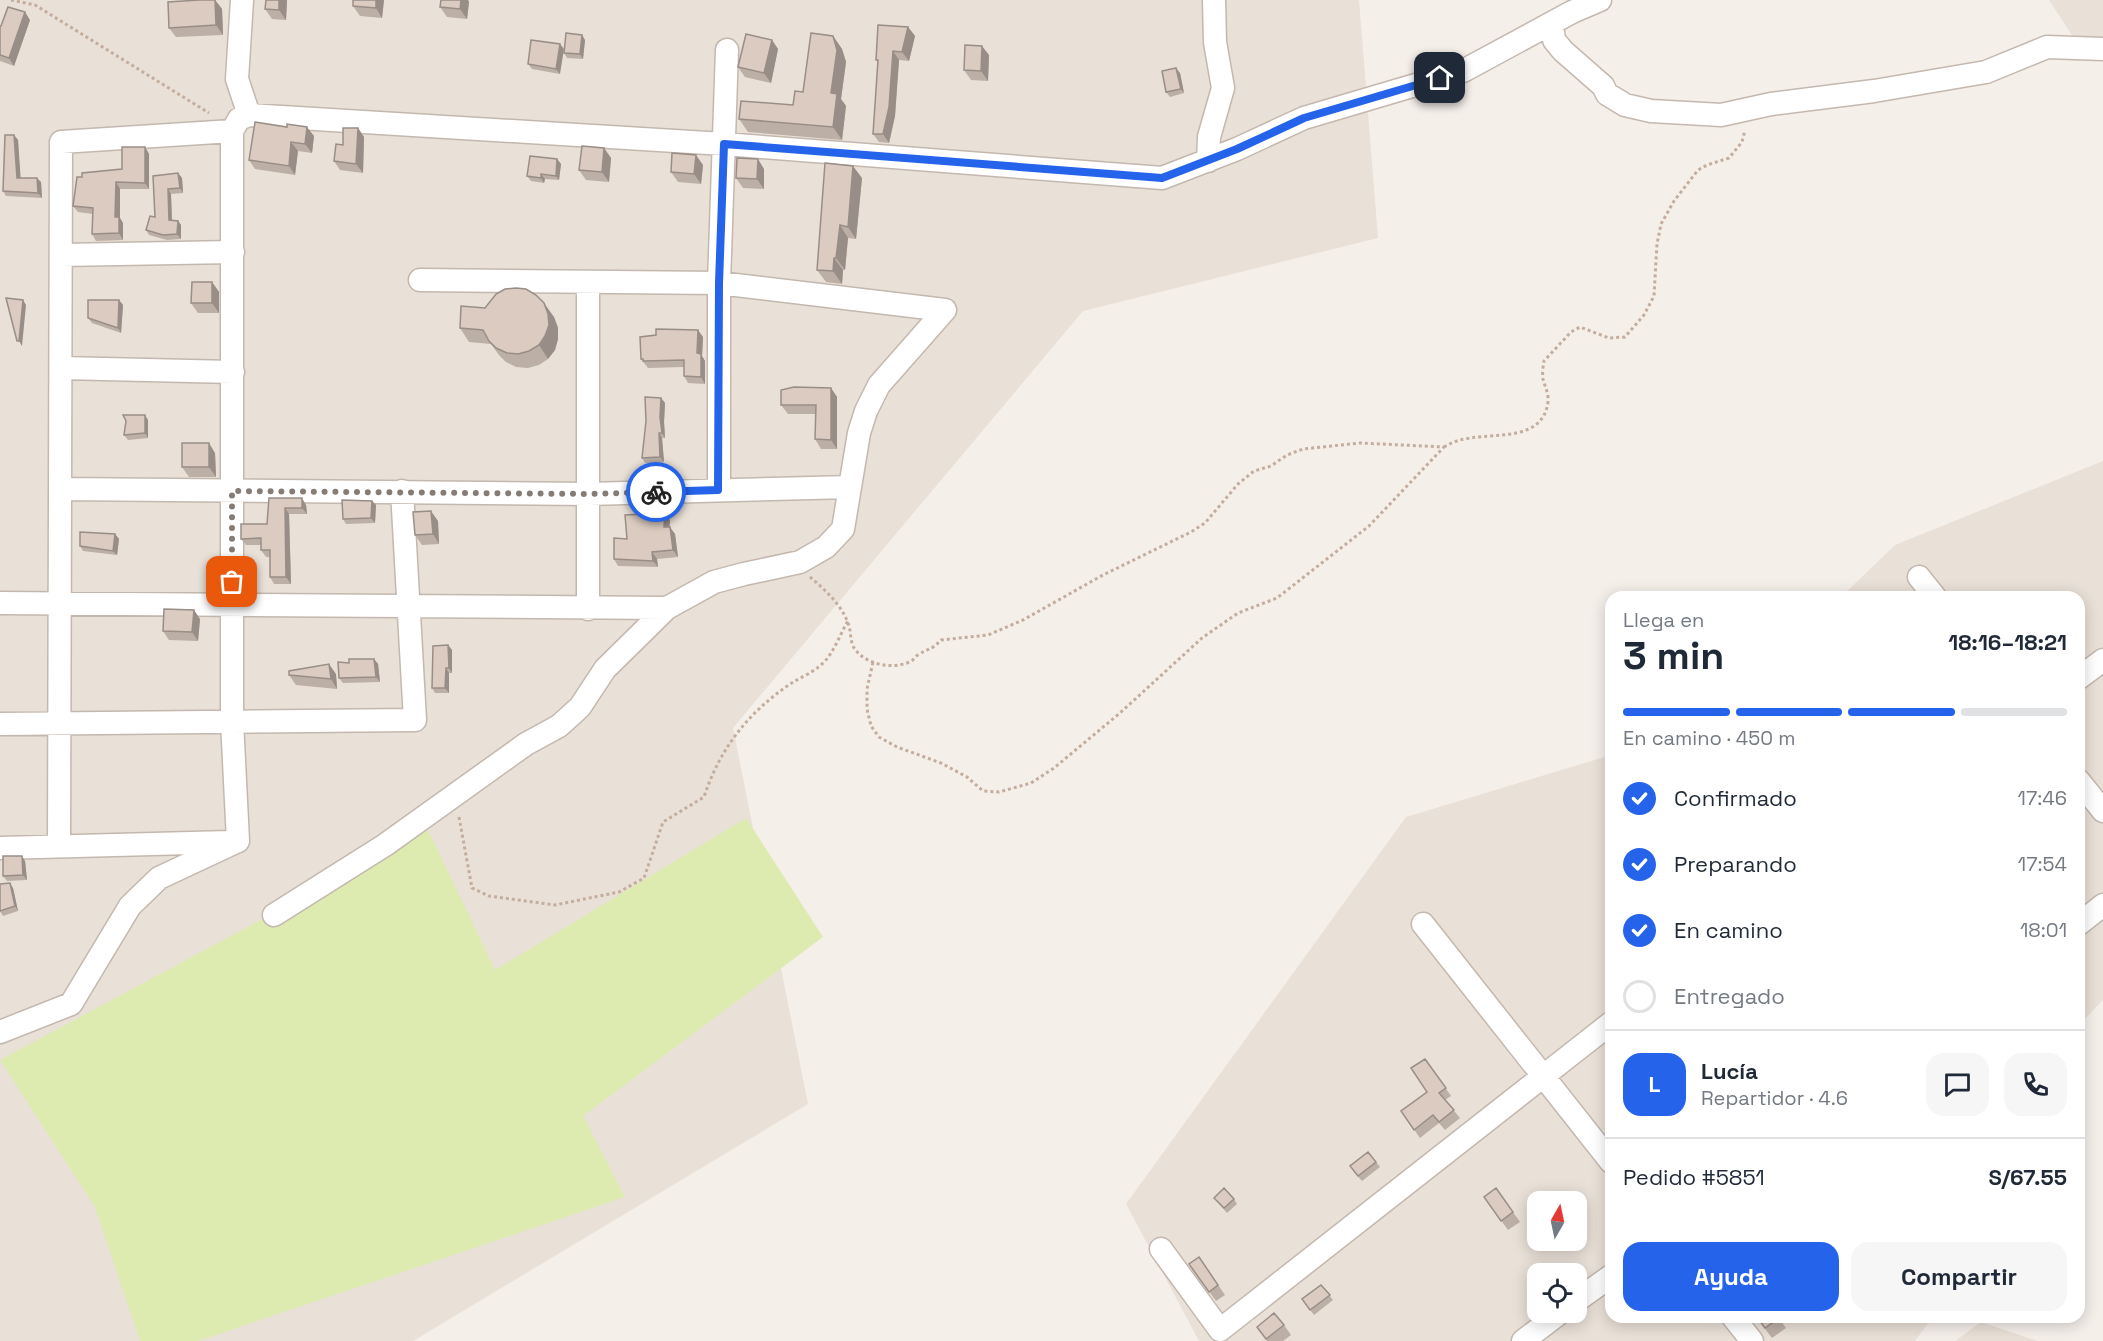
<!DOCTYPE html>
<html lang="es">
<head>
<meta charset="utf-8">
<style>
	body { margin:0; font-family:"Space Grotesk",sans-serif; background:#f6f6f7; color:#1f2937; height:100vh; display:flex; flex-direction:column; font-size:22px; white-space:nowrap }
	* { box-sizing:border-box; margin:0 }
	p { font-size:20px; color:#747a83 }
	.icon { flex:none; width:33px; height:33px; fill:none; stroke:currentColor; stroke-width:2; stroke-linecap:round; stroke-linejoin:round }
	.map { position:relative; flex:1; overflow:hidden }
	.panel { position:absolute; left:1605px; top:591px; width:480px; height:732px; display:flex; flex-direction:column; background:#fff; border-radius:18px; box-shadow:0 3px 15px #0003 }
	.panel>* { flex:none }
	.needle { width:39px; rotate:9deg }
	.fabs { position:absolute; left:1527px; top:1191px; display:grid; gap:12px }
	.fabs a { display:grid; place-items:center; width:60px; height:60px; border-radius:12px; background:#fff; box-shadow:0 3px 15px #0003; font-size:30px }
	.pin { position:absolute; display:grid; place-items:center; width:51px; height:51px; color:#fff; margin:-26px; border-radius:12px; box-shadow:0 3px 9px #0006 }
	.courier { position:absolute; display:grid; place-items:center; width:60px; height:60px; margin:-30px; border:4px solid #2563eb; border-radius:50%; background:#fff; color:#222; box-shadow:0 2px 8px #0007 }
	.overview em { font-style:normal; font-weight:700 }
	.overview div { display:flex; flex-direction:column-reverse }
	.overview { display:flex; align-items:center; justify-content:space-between; height:102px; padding:0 18px }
	h1 { font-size:39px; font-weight:700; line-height:45px }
	.bar { display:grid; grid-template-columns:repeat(4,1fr); gap:9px 6px; align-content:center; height:72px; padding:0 18px }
	.bar i { height:8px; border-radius:4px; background:#e0e1e3 }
	.bar .selected { background:#2563eb }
	.bar p { grid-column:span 4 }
	.line { display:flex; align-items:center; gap:15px; padding:0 18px; border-top:2px solid #e0e1e3 }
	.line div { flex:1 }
	.round { display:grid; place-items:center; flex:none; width:63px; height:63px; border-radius:18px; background:#f6f6f7 }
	ol { padding:0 18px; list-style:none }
	li { display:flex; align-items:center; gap:18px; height:66px }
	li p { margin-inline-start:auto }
	li .icon { padding:6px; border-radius:50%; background:#2563eb; color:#fff; stroke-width:4 }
	li:last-child { color:#747a83 }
	li i { width:33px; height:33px; border:3px solid #e0e1e3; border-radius:50% }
	.button { display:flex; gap:12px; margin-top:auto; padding:12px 18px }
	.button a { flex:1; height:69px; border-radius:18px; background:#2563eb; color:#fff; font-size:24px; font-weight:700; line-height:69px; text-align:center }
	.button a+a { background:#f6f6f7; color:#1f2937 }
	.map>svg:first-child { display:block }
	.residential { fill:#e9e0d7; fill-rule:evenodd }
	.green { fill:#ddebb1 }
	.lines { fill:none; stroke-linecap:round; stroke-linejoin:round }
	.minor-casing { stroke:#c4b8ae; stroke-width:25 }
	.path { stroke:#c4ad9c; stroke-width:3; stroke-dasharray:3 3; stroke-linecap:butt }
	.minor { stroke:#fff; stroke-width:22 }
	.wall { fill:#bcafa6 }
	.shaded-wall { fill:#998e87 }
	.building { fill:#dbcbc1; stroke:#998e87; stroke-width:1.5 }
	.done { stroke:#867c76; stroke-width:6; stroke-dasharray:0 10.8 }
	.route { stroke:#2563eb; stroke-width:8 }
</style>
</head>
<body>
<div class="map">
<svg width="2103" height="1341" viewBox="0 0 2103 1341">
	<rect width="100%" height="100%" fill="#f5efea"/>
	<path class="residential" d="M0,0h1359l19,238 -295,73 -350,417 75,376 -395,237h-413z
		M2049,0h54v37l-22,12z
		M2103,461v539l-24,25v-428h-238l54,-52z
		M1611,755v562h322l-18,24h-716l-73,-137 280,-387zM1538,1202h38v38h-38zM1538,1274h38v38h-38z
		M1981,1322l57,19h-83z"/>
	<path class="green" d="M746,818l77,119 -240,179 42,81 -427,144h-58l-45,-134 -95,-147 428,-230 67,140z"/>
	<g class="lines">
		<defs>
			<path id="minor" d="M242,0l-5,79 12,36
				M1552,24l2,16 9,11 40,35 4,8 18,11 26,6 70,4 50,-11 103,-13 112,-19 61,-25 56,2
				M232,131v590l6,120
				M1208,161l1,-24 14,-49 -8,-46 -1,-42
				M61,255l172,-3
				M420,280l299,3 226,27
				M588,282v327
				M61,368l172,4
				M60,489l528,5 262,-7
				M719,490v-207l8,-233
				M1919,577l16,20
				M0,603l667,5
				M2079,678l24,-18
				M0,724l415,-4 -13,-229
				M2079,781l24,30
				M59,845l2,-703 171,-11 7,-12 10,-4 475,29 438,34 75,-29 67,-31 159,-47 109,-59 28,-12
				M0,848l229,-6
				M274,915l111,-70 141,-101 33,-18 21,-19 25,-38 62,-61 47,-26 30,-8 56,-12 26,-15 17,-18 16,-96 7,-22 13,-26 66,-75
				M1423,924l188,238
				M2079,924l24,-19
				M0,1032l71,-28 59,-98 29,-28 79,-37
				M1161,1249l59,81 391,-307
				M1576,1301l35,-25
				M1733,1317l19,24
				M1523,1341l38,-29"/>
		</defs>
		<use href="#minor" class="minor-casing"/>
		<path class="path" d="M11,0l24,5 174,108
			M1444,447c8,-5 17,-8 27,-9 26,-5 72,3 77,-36 1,-8 -3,-15 -5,-23 -1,-5 0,-13 1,-18l27,-29 9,-5 29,11 16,-1 19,-22 10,-19 3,-52 4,-20 13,-23 24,-31 9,-5 22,-7 13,-16 3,-12
			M810,577c15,13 31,27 38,46 3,7 2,16 5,23 9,18 41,25 58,15 3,-1 4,-5 7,-6 10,-7 13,-4 23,-15l47,-5 35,-15 80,-45 88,-43 14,-9 33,-39 16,-13 17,-5 16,-11 16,-6 57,-6 84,4 -75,79 -92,72 -39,15 -36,25 -82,75 -66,55 -23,15 -32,9 -16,-1 -16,-14 -26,-14 -44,-16 -18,-10 -8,-11 -4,-17v-20l6,-27
			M459,817l13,71 17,8 66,9 64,-13 25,-14 19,-56 41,-25c16,-49 44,-84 86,-113 11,-7 25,-12 35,-23 10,-11 15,-27 23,-40"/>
		<use href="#minor" class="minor"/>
	</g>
	<path class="wall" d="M199,0h16l7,9 1,26 -47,2 -7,-9z
		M266,0h21l-1,20 -14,-1 -7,-10z
		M384,0l-2,18 -22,-2 -7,-10z
		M441,0h27l1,2 -2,17 -20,-2 -7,-10z
		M30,20l-16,46 -14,-5v-35z
		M908,27l7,9 -6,25 -10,-1 -4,56 -6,27 -10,-1 -6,-8 5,-72 -2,-2z
		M582,35l3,5 -2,19 -16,-1 -3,-5z
		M833,36l9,13 4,13 -5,37 5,7 -4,34 -94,-8 -9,-13 54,-14 10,-13z
		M772,40l6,9 -7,34 -26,-6 -7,-10z
		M560,44v30l-28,-5 -4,-5z
		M989,55l-1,26 -17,-1 -7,-10z
		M1180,73l4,20 -14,4 -4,-5z
		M287,127l27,9 -2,17 -14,-2 -3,24 -40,-6 -6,-9z
		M358,128l6,9 -1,36 -23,-3 -6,-9z
		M14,135l4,5 2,38 21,4 1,16 -36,-2 -3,-5z
		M145,147l4,7v35h-29v29l3,5v17l-27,1 -4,-7 1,-20 -15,-2 -5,-6 49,-37z
		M604,148l7,10 -2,24 -23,-2 -7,-10z
		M557,159l4,5 -2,16 -14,-1 -1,4 -13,-2 -4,-5z
		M703,165l-2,19 -23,-2 -7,-10z
		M764,169v20l-21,-1 -7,-10z
		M178,173l4,5 1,15 -12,1 1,26 6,1 3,4v14l-14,1 -18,-5 -3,-5 9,-13 -2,-41z
		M862,178l-6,61 -8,-1 -3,32h-2l-1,14 -16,-2 -9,-12z
		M212,282l7,10v21h-21l-7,-10z
		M119,300l4,5 -2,28 -29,-10 -4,-5z
		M485,308l69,9 4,11v11l-3,11 -7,9 -9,6 -11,3 -12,-1 -10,-5 -7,-7 -8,-11 -22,-2 -9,-14z
		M703,337l-1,19 3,5v23l-17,-1 -4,-7v-9l-36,1 -7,-9z
		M831,388l6,9v52h-16l-6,-10 1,-25h-28l-7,-9z
		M661,398l4,5 -1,19 1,16h-3l2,24 -19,1 -3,-5z
		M148,420v18l-20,2 -4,-5 2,-14z
		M215,453l1,24h-27l-7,-10z
		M269,498l37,7 1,9h-18l2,70h-17l-4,-7v-20h-4l-5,-7v-5h-15l-5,-6 26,-15z
		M372,501l4,4 -1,18 -29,1 -3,-5z
		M670,520l-1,7 6,7 3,23 -21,2 1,8 -40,-1 -4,-7 13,-20z
		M438,521l1,23 -17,1 -7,-10z
		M115,534l4,5 -2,16 -34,-4 -3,-5z
		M200,619l-2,22 -29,-1 -6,-9z
		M448,645l4,5v23h-3v20h-14l-3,-5z
		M374,659l4,5 2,18 -37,1 -4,-5 10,-15z
		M336,674l1,15 -41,-4 -7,-10z
		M25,861l2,19 -20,1 -4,-5z
		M13,888l5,23 -15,5 -3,-5z
		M1425,1059l26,37 -6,4 15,18 -15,12 -6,-7 -19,15 -19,-27 26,-19z
		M1376,1162l4,5 -18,14 -9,-10z
		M1496,1188l24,34 -12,8 -24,-33z
		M1214,1198l20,1 3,5 -10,9z
		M1199,1257l26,38 -9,6 -27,-37z
		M1321,1285l12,15 -19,15 -12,-16z
		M1756,1317h22l8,11 -14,10z
		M1284,1325l7,10 -8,6h-16l-10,-14z"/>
	<path class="shaded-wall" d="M215,0l7,9 1,26 -7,-10z
		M279,0h8l-1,20 -7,-10z
		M376,0h8l-2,18 -6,-10z
		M461,0h7l1,2 -2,17 -7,-10z
		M25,12l5,8 -16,46 -5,-8z
		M908,27l7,9 -6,25 -7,-9z
		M582,35l3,5 -2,19 -3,-5z
		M833,36l9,13 4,13 -5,37 5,7 -4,34 -9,-13 -2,-34z
		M772,40l6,9 -7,34 -7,-10z
		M560,44l4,5 -4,25 -4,-5z
		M982,46l7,9 -1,26 -7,-10z
		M893,51l6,9 -4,56 -6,27 -6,-9z
		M1176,68l4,5 4,20 -3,-4z
		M307,127l7,9 -2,17 -7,-9z
		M358,128l6,9 -1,36 -7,-9z
		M14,135l4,5 3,43 -4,-5z
		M291,142l7,9 -3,24 -6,-9z
		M145,147l4,7v35l-4,-6z
		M604,148l7,10 -2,24 -7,-10z
		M696,155l7,10 -2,19 -7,-10z
		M557,159l4,5 -2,16 -3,-4z
		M758,159l6,10v20l-7,-10z
		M853,166l9,12 -6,61 -8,-12z
		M178,173l4,5 1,15 -3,-5z
		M541,174l4,5 -1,4 -3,-5z
		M37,178l4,4 1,16 -4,-5z
		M116,182l4,7v29l3,5v17l-4,-7 -4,-16z
		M168,189l3,5 1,31 -3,-5z
		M178,221l3,4v14l-4,-5z
		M840,225l8,13 -3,32 -9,-12z
		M834,258l9,12 -1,14 -9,-13z
		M212,282l7,10v21l-7,-10z
		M23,300l3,5 -4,41 -3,-5z
		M119,300l4,5 -2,28 -3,-5z
		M544,303l10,14 4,11v11l-3,11 -7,9 -9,-14z
		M698,330l5,7 -1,19 3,5v23l-4,-7 -4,-24z
		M831,388l6,9v52l-6,-9z
		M661,398l4,5 -1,19 1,16 -3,-5 -2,-16z
		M145,415l3,5v18l-3,-5z
		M659,433l3,5 2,24 -4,-5z
		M209,443l6,10 1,24 -7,-10z
		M302,498l4,7 1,9 -5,-6z
		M372,501l4,4 -1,18 -4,-5z
		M285,508l4,6 2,70 -5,-7z
		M431,511l7,10 1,23 -6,-10z
		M665,513l5,7 -1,14 -5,-7z
		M670,527l5,7 3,23 -5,-7z
		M115,534l4,5 -2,16 -4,-4z
		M652,552l5,7 1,8 -5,-6z
		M194,610l6,9 -2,22 -6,-9z
		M448,645l4,5v23l-3,-5z
		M374,659l4,5 2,18 -4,-5z
		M329,664l7,10 1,15 -6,-10z
		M446,668l3,5v20l-4,-5z
		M22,856l3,5 2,19 -4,-5z
		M10,883l3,5 5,23 -3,-5z"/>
	<path class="building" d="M199,0h16l1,25 -47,3 -1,-26z
		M266,0h13v10l-14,-1z
		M353,0h23v8l-23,-2z
		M441,0h20l-1,9 -20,-2z
		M8,7l17,5 -16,46 -9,-3v-29h1z
		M878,25l30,2 -6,25 -9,-1 -4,56 -6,27h-10l5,-74h-2z
		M566,33l16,2 -2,19 -16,-1z
		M811,33l22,3 4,14 -6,43 6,1 -4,33 -94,-8 2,-18 52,4 2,-14 8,1z
		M746,34l26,6 -8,33 -26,-6z
		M531,40l29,4 -4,25 -28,-5z
		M965,45l17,1 -1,25 -17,-1z
		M1176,68l5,21 -15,3 -4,-21z
		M255,122l32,5v-3l20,3 -2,17 -14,-2 -2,24 -40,-6z
		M343,128h15l-2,36 -22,-3 2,-17 7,1z
		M5,135h9l3,43h20l1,15 -35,-2z
		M582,146l22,2 -2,24 -23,-2z
		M122,147h23v36l-29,-1 -1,35h4v16l-27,1 1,-26 -20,-2 4,-29h5v-4l40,-4z
		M672,153l24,2 -2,19 -23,-2z
		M530,156l27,3 -1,17 -15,-2v4l-14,-2z
		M737,158l21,1 -1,20 -21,-1z
		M825,163l28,3 -5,61 -8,-2 -4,33h-2l-1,13 -16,-1z
		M178,173l2,15 -12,1 1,31 9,1 -1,13 -14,1 -17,-5 4,-14 5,1 -2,-41z
		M192,282h20v21h-21z
		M516,288l10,1 10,6 8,8 4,11 1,11 -4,11 -6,9 -10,6 -11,3 -11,-1 -11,-5 -7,-7 -6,-11 -23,-2 1,-22 24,2 11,-14 9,-5z
		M6,298l17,2 -4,41h-2z
		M88,300h31l-1,28 -30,-10z
		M656,329l42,1 -1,23 4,1v23l-17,-1v-16l-41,1v-2h-2l-1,-22 16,-2z
		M794,387l37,1v52l-16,-1 1,-34h-35v-15z
		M645,397l16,1 -1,19 2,16h-3l1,24 -18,1 4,-37z
		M123,415h22v18l-21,2 2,-14z
		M182,443h27v24h-27z
		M269,498h33v10h-17l1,69h-16v-27h-9v-12l-20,1v-15h26z
		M342,500l30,1 -1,17 -28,1z
		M431,511l2,23 -18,1 -2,-23z
		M665,513l-1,14h6l3,23 -21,2 1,9 -39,-2v-21l13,1 -2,-24z
		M80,532l35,2 -2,17 -33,-5z
		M164,609l30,1 -2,22 -29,-1z
		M448,645l1,23h-3l-1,20h-13l1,-42z
		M349,659h25l2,18 -37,1 -1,-16 11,1z
		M329,664l2,15 -42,-4v-4z
		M3,856h19l1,19 -20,1z
		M10,883l5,23 -15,5v-27z
		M1425,1059l21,29 -7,5 15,17 -15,12 -6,-7 -19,15 -13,-19 26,-19 -16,-24z
		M1368,1152l8,10 -18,14 -8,-10z
		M1224,1188l10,11 -10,9 -10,-10z
		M1496,1188l17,24 -12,9 -17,-24z
		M1199,1257l19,28 -9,7 -20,-28z
		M1321,1285l9,10 -20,15 -8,-11z
		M1274,1313l10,12 -18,14 -9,-12z
		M1757,1317h21l1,1 -14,10z"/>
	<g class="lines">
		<path class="done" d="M232,582v-91l356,3 68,-2"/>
		<path class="route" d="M656,492l62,-2 1,-207 5,-139 438,34 75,-29 67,-31 136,-40"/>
	</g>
</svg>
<div class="fabs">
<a><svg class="needle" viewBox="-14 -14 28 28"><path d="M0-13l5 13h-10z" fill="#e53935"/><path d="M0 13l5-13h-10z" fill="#747a83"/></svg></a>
<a><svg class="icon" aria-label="locate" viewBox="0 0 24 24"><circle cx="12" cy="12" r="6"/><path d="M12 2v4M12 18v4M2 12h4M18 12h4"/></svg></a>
</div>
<div class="pin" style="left:232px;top:582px;background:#ea580c"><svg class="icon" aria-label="bag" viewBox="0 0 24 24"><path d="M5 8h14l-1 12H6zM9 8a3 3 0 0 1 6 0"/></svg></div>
<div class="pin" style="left:1440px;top:78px;background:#1f2937"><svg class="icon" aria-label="home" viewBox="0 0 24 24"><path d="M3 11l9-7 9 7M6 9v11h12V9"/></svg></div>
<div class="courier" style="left:656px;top:492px"><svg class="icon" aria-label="bike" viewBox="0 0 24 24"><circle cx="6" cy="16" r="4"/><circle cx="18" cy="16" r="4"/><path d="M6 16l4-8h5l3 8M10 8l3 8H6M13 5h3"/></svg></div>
<section class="panel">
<div class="overview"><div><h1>3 min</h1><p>Llega en</p></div><em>18:16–18:21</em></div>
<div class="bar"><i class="selected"></i><i class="selected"></i><i class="selected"></i><i></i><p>En camino · 450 m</p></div>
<ol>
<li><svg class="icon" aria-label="check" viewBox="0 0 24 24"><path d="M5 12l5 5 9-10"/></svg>Confirmado<p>17:46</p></li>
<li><svg class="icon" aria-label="check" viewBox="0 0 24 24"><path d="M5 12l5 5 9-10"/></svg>Preparando<p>17:54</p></li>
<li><svg class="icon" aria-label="check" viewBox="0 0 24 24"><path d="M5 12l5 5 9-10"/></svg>En camino<p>18:01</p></li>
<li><i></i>Entregado</li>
</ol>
<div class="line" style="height:108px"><b class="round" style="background:#2563eb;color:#fff">L</b><div><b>Lucía</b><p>Repartidor · 4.6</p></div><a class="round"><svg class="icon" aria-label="chat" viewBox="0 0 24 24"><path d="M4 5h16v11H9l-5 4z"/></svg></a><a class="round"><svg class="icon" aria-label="phone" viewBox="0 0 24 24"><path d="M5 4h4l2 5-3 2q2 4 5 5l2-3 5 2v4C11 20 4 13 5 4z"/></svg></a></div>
<div class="line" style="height:78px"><div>Pedido #5851</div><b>S/67.55</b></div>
<div class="button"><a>Ayuda</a><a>Compartir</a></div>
</section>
</div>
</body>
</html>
